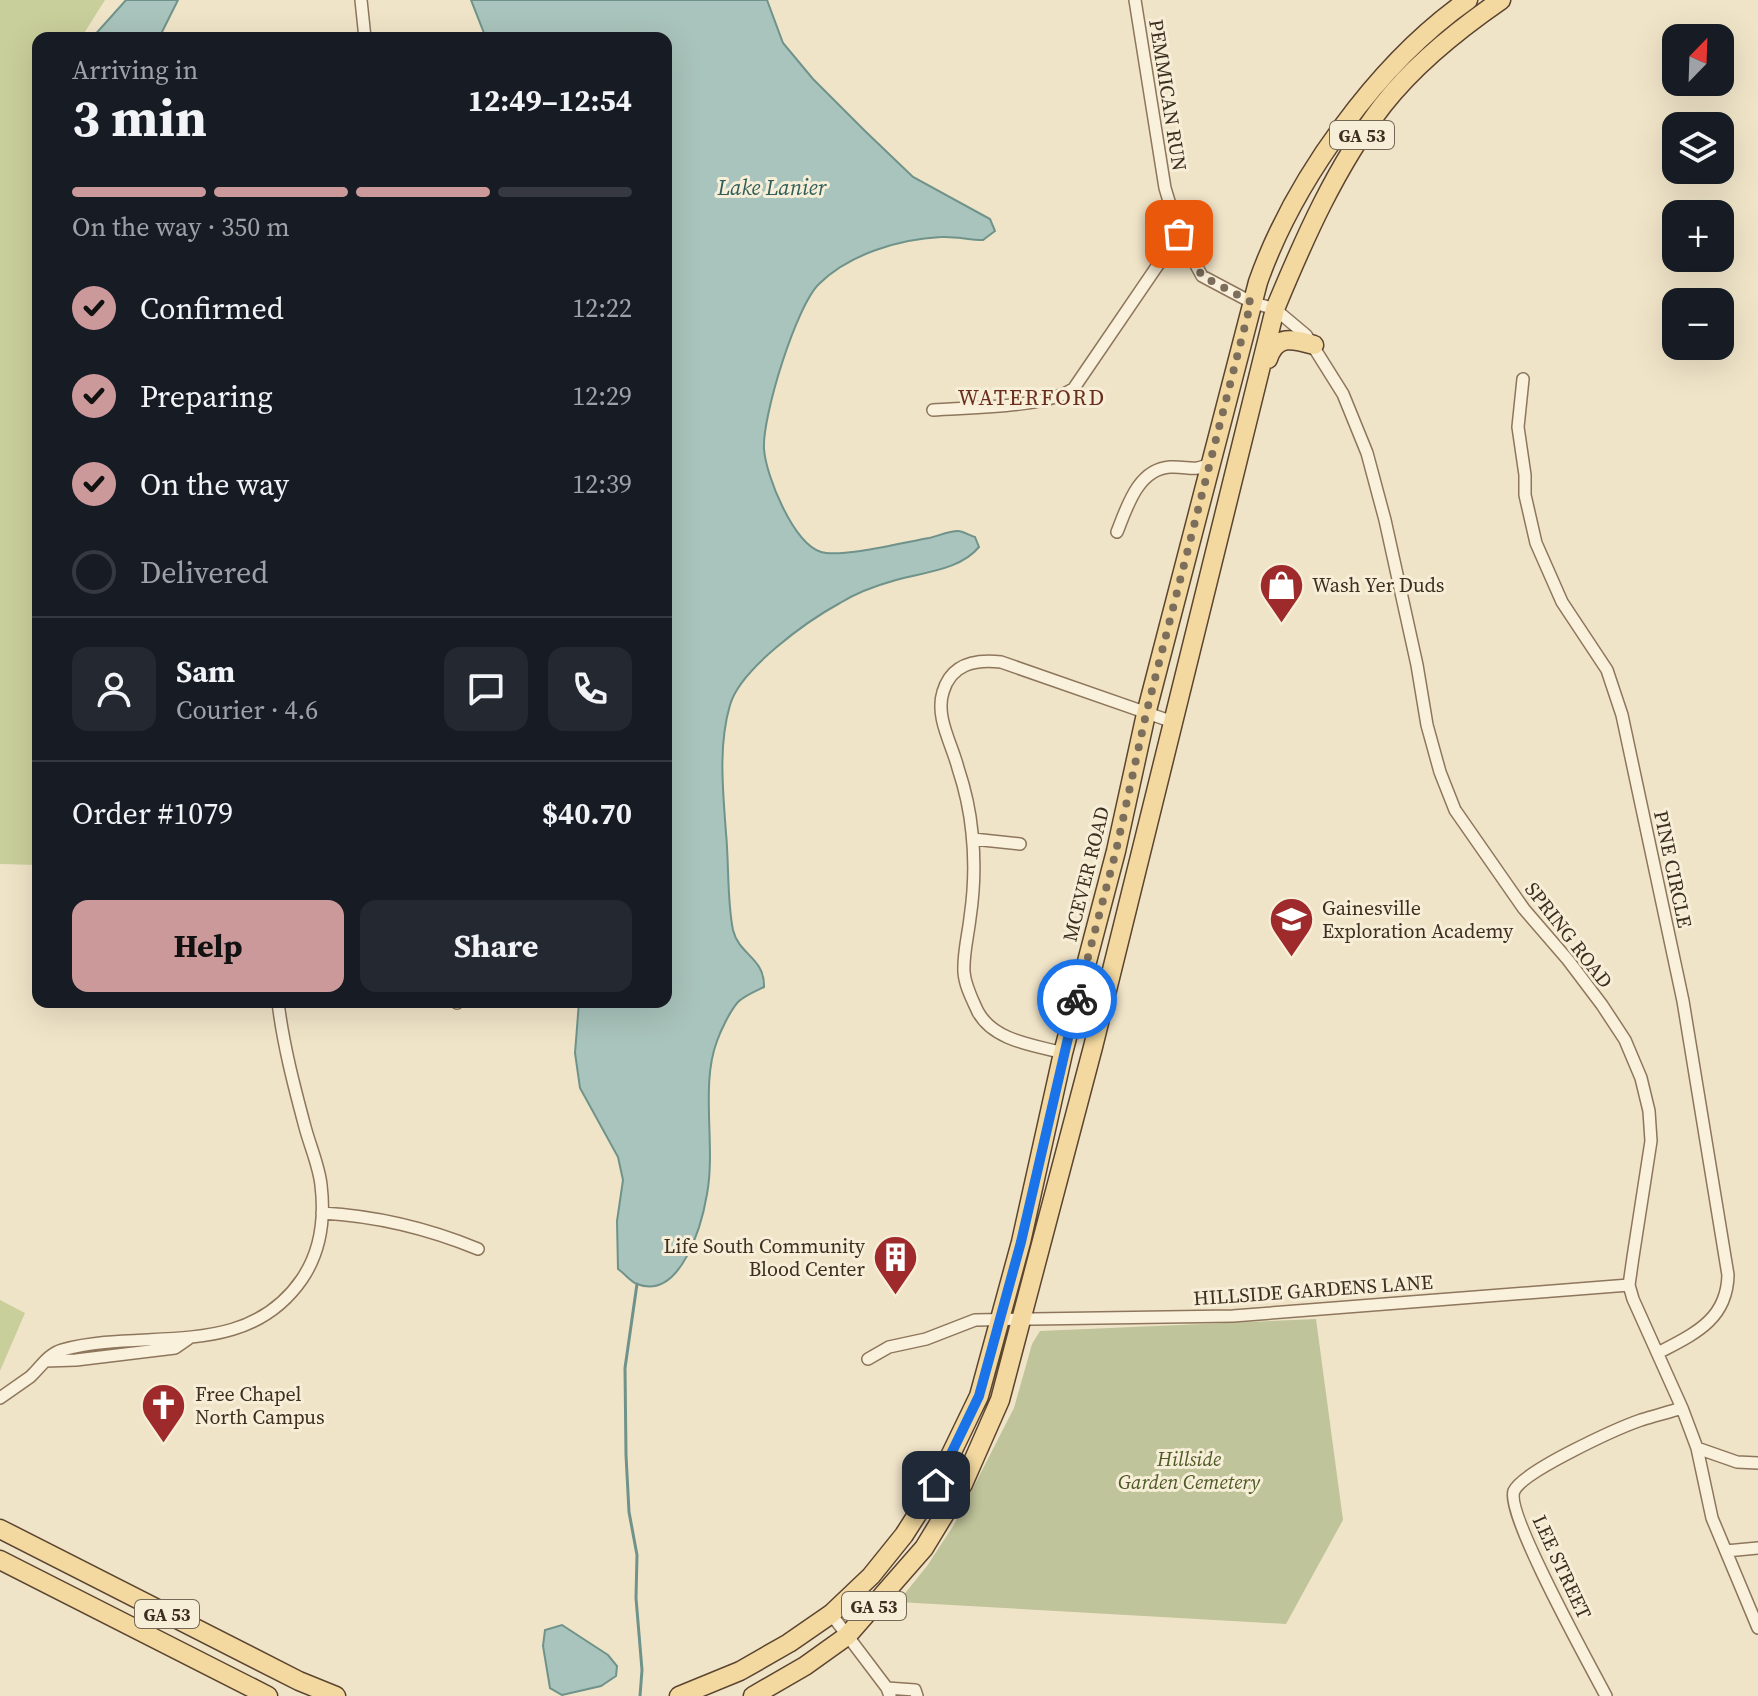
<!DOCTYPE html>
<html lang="en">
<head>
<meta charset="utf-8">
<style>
	body { margin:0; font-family:"Source Serif 4",serif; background:#242831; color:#f1f3f6; height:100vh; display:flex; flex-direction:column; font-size:30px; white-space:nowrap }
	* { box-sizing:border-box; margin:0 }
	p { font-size:26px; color:#9ea1a6 }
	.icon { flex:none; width:44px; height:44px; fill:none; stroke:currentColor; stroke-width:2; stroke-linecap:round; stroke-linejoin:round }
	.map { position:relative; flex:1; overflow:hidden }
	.details { position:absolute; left:32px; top:32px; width:640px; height:976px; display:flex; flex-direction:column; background:#171b24; border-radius:16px; box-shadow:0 8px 32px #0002 }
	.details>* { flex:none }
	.needle { width:52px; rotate:23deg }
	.controls { position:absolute; left:1662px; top:24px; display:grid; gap:16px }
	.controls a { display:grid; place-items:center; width:72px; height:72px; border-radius:16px; background:#171b24; box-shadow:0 8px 32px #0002; font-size:40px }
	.pin { position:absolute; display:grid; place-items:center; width:68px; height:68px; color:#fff; margin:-34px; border-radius:16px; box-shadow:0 4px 12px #0006 }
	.courier { position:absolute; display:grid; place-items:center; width:80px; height:80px; margin:-40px; border:6px solid #1a73e8; border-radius:50%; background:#fff; color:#222; box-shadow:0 2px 10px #0007 }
	.head em { font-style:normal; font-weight:700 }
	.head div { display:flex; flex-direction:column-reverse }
	.head { display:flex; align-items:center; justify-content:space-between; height:136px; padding:0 40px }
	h1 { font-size:52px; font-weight:700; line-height:60px }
	.bar { display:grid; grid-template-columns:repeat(4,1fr); gap:12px 8px; align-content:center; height:96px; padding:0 40px }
	.bar i { height:10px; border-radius:6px; background:#363941 }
	.bar .current { background:#cc999b }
	.bar p { grid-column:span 4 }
	.line { display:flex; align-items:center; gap:20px; padding:0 40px; border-top:2px solid #363941 }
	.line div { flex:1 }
	.round { display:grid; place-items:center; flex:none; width:84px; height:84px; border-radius:16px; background:#242831 }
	ol { padding:0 40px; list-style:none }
	li { display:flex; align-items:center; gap:24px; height:88px }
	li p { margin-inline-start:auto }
	li .icon { padding:8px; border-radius:50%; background:#cc999b; color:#111; stroke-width:4 }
	li:last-child { color:#9ea1a6 }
	li i { width:44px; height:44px; border:4px solid #363941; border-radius:50% }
	.primary-button { display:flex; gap:16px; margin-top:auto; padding:16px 40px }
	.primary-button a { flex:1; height:92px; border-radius:16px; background:#cc999b; color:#111; font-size:32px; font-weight:700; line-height:92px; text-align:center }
	.primary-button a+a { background:#242831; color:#f1f3f6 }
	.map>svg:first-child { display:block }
	.green { fill:#c9cf9b }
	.cemetery { fill:#bfc49a }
	.water { fill:#a9c4bc; stroke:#6f938a; stroke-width:2 }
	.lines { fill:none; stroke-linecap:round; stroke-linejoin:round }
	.stream { stroke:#6f938a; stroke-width:3 }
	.street-casing { stroke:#8d765c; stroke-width:14 }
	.primary-casing { stroke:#5b4430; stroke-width:21 }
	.street { stroke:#faf1dc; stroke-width:11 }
	.primary { stroke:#f3d9a0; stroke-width:18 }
	.done { stroke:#7c6e5b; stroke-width:8; stroke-dasharray:0 14.4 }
	.route { stroke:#1a73e8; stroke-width:10 }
	.labels { text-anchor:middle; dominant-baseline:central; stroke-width:6; stroke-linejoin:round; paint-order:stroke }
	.shield { fill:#f7eed8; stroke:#756857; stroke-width:2 }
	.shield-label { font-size:18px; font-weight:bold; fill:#3d2e20 }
	.street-label { font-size:20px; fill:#3d2e20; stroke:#f7eed8 }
	.poi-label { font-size:20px; fill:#3d2e20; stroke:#f7eed8; text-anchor:start }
	.park-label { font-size:20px; font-style:italic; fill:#4d5a26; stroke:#f7eed8 }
	.water-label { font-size:22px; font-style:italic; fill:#2f5d5a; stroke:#f7eed8 }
	.neighbourhood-label { font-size:22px; letter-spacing:2px; fill:#6b2e1e; stroke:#f7eed8 }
</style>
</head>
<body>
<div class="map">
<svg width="1758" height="1696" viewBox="0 0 1758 1696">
	<rect width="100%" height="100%" fill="#f0e4c8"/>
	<path class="green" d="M0,0h105l-24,38h-43v827l-38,-1z
		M0,1300l25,13 -25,58z"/>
	<path class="cemetery" d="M1316,1319l27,201 -57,104 -388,-22 29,-36 28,-43 59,-115 18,-64 8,-13z"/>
	<path class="water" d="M126,0h52l-19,38h-67z
		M471,0h296l16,43 30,36 52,52 48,46 77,42 5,12 -12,9c-14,0 -28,-4 -42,-3 -41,2 -92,17 -122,47 -23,22 -57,133 -55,165 2,27 29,94 57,103 20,6 85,-10 108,-14 9,-2 20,-7 29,-7 5,0 12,5 17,6l4,10c-19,23 -55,25 -83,33 -18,5 -40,13 -56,23 -33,18 -100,66 -110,102 -12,41 -7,86 -4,128 3,30 1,68 7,97 6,25 32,28 31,57 -8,4 -20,9 -26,15 -8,9 -17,28 -21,39 -17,45 -1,104 -10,153 -5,30 -26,107 -70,90 -6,-2 -13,-11 -19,-15l-1,-48 6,-41 -5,-23 -38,-69 -5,-35 4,-51h87v-964h-180z
		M562,1625l46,30 9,11 -1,10 -15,10 -39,9 -12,-7 -7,-42 2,-16z"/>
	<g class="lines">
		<path class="stream" d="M637,1284l-12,84 1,87 3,57 8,43 -1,43 6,72 -2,26"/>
		<defs>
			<path id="street" d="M361,0l4,38
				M1135,0l30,188 14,46 23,42 49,26 24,7 31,26 37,59 24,59 18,67 32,145 10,60 13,47 15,38 69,99 44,51 34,45 23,35 16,38 8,33 2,30 -18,116 -4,28 4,14 49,109 15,40 15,70 46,110
				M1523,379l-5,48 7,48v20l11,48 26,59 45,68 15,45 61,286 45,274c-1,45 -34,59 -70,78
				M933,410c35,-3 116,-2 141,-22l105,-154
				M1117,532c10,-25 21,-63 53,-65 20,-1 24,6 42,-5
				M973,839l47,5
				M457,1003v-1
				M1063,1053c-29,-8 -69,-12 -85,-41 -6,-13 -13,-26 -14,-40 -1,-18 4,-36 6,-54 4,-27 5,-58 2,-85 -2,-22 -7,-44 -14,-65 -6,-24 -23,-51 -15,-76 8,-28 32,-33 58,-30l172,60
				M322,1213c55,3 105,15 156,36
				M868,1359l21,-12 37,-8 49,-19 258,-4 396,-31
				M45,1361l31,-1 99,-12 13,-9
				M0,1398c10,-7 20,-14 30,-21 10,-9 18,-23 32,-27 84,-23 183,12 240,-71 19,-28 23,-61 19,-94 -2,-19 -11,-39 -16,-58 -11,-41 -22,-83 -27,-125
				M1697,1448l40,14 21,1
				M1726,1551l32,-3
				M831,1614l56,74 3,8
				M887,1688l28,2 2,6
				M1606,1696c-15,-29 -101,-183 -92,-205 9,-20 104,-63 127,-71 13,-4 28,-8 41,-12"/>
			<path id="primary" d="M1268,359c8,-25 25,-20 46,-14
				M0,1529l299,152 37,15
				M0,1560l268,136
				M679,1696l61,-25 49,-28 42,-29 40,-38 33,-41 32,-50 43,-89 42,-154 42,-189 53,-202 30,-137 112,-432c36,-102 120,-219 210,-282
				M753,1696l52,-30 42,-30 77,-88 39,-64 37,-84 93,-353 182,-738c29,-70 61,-143 108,-204 32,-41 76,-76 118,-105"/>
		</defs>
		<use href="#street" class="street-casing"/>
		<use href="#primary" class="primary-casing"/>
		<use href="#street" class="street"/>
		<use href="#primary" class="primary"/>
	</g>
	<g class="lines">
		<path class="done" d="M1077,999l39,-148 30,-137 105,-412 -49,-26 -23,-42"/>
		<path class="route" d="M936,1485l43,-89 42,-154 56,-243"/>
	</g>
	<defs>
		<symbol id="shop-pin" viewBox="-11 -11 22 30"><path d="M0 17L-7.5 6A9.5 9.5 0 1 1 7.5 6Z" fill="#9e2a2b" stroke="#f7eed8"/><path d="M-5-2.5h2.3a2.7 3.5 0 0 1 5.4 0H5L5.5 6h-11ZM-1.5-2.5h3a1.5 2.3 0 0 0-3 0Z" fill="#fff"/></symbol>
		<symbol id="school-pin" viewBox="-11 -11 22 30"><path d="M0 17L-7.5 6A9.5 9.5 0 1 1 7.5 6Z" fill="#9e2a2b" stroke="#f7eed8"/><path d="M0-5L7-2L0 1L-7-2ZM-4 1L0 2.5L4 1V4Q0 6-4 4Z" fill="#fff"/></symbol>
		<symbol id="building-pin" viewBox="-11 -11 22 30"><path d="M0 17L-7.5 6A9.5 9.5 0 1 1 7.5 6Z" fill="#9e2a2b" stroke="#f7eed8"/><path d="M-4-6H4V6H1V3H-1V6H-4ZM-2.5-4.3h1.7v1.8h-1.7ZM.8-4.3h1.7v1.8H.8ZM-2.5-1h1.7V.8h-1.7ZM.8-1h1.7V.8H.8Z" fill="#fff"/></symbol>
		<symbol id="church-pin" viewBox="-11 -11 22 30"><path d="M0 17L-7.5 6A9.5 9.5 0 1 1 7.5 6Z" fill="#9e2a2b" stroke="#f7eed8"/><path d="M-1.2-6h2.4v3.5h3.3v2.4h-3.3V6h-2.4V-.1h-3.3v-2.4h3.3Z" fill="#fff"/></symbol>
	</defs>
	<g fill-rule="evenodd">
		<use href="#shop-pin" x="1256" y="560" width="51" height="69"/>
		<use href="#school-pin" x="1266" y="894" width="51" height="69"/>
		<use href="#building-pin" x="870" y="1232" width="51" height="69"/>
		<use href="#church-pin" x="138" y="1380" width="51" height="69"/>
	</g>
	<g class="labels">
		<g class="shield">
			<rect x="1330" y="121" width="64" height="28" rx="6"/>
			<rect x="842" y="1592" width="64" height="28" rx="6"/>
			<rect x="135" y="1600" width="64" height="28" rx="6"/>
		</g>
		<g class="shield-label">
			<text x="1362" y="135">GA 53</text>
			<text x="874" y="1606">GA 53</text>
			<text x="167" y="1614">GA 53</text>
		</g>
		<g class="street-label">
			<text transform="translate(1168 95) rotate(81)">PEMMICAN RUN</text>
			<text transform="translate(1673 869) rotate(78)">PINE CIRCLE</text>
			<text transform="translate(1086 874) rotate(-76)">MCEVER ROAD</text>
			<text transform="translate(1569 935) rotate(52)">SPRING ROAD</text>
			<text transform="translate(1313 1290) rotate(-4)">HILLSIDE GARDENS LANE</text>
			<text transform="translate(1562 1567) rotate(65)">LEE STREET</text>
		</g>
		<g class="poi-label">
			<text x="1312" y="585">Wash Yer Duds</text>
			<text x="1322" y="908">Gainesville<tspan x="1322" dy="23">Exploration Academy</tspan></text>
			<text x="865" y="1246" text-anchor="end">Life South Community<tspan x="865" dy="23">Blood Center</tspan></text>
			<text x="195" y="1394">Free Chapel<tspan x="195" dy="23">North Campus</tspan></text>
		</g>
		<g class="park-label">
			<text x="1189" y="1459">Hillside<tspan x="1189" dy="23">Garden Cemetery</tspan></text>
		</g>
		<g class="water-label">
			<text x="772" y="187">Lake Lanier</text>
		</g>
		<g class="neighbourhood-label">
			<text x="1032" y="397">WATERFORD</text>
		</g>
	</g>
</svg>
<div class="controls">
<a><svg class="needle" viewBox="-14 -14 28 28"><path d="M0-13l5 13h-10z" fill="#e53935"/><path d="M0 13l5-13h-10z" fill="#9ea1a6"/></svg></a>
<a><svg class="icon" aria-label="layers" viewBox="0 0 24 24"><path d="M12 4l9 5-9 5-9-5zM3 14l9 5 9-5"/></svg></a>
<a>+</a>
<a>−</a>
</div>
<div class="pin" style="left:1179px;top:234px;background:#ea580c"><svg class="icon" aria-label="bag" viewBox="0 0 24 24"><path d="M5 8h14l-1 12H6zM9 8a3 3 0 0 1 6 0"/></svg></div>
<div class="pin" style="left:936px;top:1485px;background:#1f2937"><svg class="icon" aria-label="home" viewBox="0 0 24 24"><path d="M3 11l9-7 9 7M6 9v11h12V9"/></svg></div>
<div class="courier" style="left:1077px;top:999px"><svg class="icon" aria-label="bike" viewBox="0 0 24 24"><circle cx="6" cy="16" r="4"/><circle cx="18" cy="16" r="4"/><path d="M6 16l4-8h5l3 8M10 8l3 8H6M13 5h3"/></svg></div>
<section class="details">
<div class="head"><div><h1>3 min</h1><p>Arriving in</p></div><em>12:49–12:54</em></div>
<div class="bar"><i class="current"></i><i class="current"></i><i class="current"></i><i></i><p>On the way · 350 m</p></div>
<ol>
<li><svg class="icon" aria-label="check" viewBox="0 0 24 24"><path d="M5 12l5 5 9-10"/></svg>Confirmed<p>12:22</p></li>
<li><svg class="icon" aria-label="check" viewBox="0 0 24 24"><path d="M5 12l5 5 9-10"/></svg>Preparing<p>12:29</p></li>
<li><svg class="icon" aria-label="check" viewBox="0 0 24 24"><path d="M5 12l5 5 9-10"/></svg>On the way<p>12:39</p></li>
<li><i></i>Delivered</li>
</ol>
<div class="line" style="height:144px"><a class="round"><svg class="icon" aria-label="person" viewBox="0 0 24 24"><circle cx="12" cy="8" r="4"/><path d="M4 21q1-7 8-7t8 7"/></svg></a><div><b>Sam</b><p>Courier · 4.6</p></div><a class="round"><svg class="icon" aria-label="chat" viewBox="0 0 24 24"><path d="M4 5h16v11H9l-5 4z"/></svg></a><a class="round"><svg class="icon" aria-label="phone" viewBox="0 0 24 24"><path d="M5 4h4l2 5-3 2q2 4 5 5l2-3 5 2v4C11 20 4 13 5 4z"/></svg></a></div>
<div class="line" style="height:104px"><div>Order #1079</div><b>$40.70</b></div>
<div class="primary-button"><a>Help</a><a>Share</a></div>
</section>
</div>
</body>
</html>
